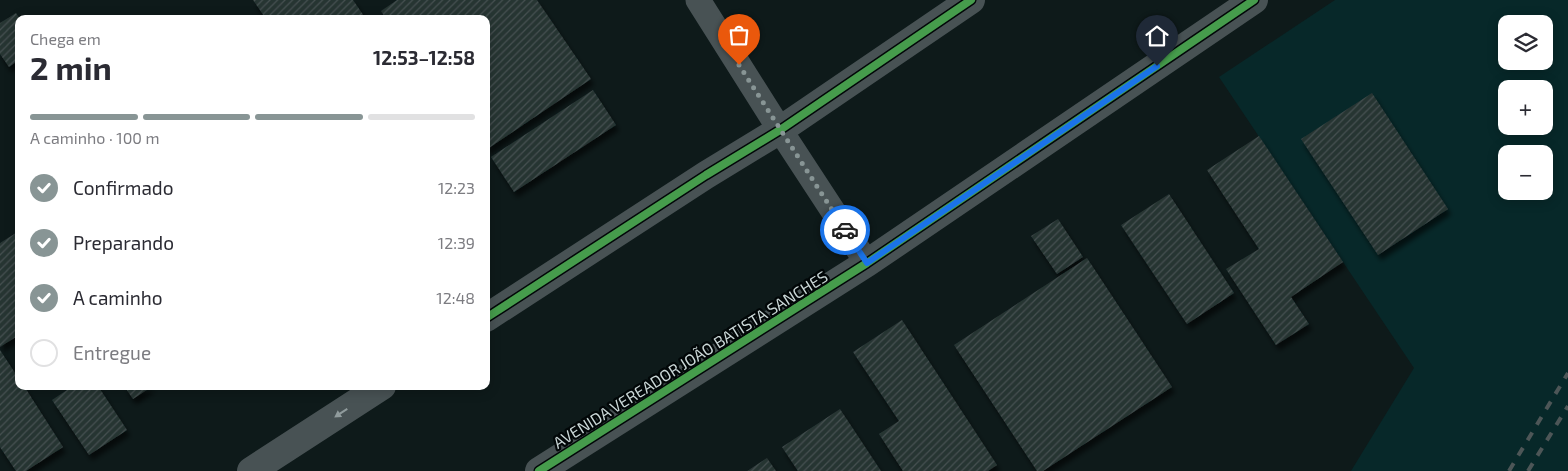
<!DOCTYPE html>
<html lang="pt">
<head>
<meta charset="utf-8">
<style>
	body { margin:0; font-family:"Exo 2",sans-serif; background:#f2f2f3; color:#2b2b33; height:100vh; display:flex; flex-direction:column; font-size:19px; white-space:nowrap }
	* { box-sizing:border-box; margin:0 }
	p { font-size:16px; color:#7c7c81 }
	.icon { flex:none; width:28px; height:28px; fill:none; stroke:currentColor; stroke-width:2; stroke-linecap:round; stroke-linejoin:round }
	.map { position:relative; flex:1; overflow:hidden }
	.panel { position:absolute; left:15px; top:15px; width:475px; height:375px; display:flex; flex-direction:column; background:#fff; border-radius:10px; box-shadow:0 2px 12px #0003 }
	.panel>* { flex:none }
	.buttons { position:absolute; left:1498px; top:15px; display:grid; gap:10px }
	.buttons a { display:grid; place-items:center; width:55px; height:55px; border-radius:10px; background:#fff; box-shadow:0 2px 12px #0003; font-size:25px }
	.pin { position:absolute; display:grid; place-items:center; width:42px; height:42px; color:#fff; margin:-51px -21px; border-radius:50% 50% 50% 0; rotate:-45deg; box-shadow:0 0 5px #0007 }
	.pin .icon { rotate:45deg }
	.courier { position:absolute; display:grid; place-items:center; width:50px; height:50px; margin:-25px; border:4px solid #1a73e8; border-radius:50%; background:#fff; color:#222; box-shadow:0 1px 6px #0007 }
	.summary em { font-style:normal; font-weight:700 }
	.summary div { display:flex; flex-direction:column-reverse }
	.summary { display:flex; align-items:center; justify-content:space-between; height:85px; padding:0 15px }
	h1 { font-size:32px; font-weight:700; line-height:38px }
	.bar { display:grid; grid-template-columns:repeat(4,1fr); gap:8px 5px; align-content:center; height:60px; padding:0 15px }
	.bar i { height:6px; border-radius:4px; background:#e1e1e2 }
	.bar .selected { background:#889595 }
	.bar p { grid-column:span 4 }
	ol { padding:0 15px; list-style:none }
	li { display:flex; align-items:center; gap:15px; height:55px }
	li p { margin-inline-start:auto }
	li .icon { padding:5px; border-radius:50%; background:#889595; color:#fff; stroke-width:4 }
	li:last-child { color:#7c7c81 }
	li i { width:28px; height:28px; border:2px solid #e1e1e2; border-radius:50% }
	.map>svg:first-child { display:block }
	.built { fill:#072829; fill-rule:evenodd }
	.building { fill:url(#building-hatch); filter:url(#shadow) }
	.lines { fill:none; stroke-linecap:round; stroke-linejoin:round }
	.minor { stroke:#485254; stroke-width:25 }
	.tertiary { stroke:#485254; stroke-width:28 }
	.rail { stroke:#4d5657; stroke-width:4; stroke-dasharray:9 9; stroke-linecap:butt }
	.cycleway-casing { stroke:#020708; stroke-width:11 }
	.cycleway { stroke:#469c4c; stroke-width:8 }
	.oneway { fill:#909b9c }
	.done { stroke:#889595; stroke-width:5; stroke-dasharray:0 9 }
	.route { stroke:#1a73e8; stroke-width:6 }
	.labels { text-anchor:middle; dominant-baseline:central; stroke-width:4.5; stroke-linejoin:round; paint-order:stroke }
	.street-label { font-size:16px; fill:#cad7d7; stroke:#020708 }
</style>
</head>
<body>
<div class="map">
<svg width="1568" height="471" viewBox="0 0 1568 471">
	<defs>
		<pattern id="building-hatch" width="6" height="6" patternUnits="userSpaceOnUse" patternTransform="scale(1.25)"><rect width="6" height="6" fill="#273433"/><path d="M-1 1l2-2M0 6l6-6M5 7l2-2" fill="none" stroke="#455150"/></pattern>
		<filter id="shadow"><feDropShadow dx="3" dy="5.5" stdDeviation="2.5" flood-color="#0009"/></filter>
	</defs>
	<rect width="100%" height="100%" fill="#0e1a1a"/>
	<path class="built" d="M1335,0h233v471h-217l63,-103 -195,-291zM1506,24h38v37h-38zM1506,89h38v37h-38zM1506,154h38v37h-38z"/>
	<path class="building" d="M253,0h100l13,19h-100z
		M397,0h140l54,79 -105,71v-131h-100l-5,-8z
		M16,13l4,6h-1v41l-10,7 -9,-13v-31z
		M593,90l23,35 -102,67 -23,-35z
		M1372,93l76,116 -70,46 -77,-116z
		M1259,136l84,126 -52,35 18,27 -33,21 -50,-76 33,-20 -52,-79z
		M1169,194l65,99 -47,31 -66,-99z
		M1058,219l25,38 -26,17 -26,-38z
		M19,231v104l-19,12v-104z
		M1087,258l85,129 -129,84h-6l-83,-126z
		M902,320l95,145 -9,6h-85l-24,-37 20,-13 -46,-69z
		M0,350l19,29v7h5l39,61 -37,24h-10l-16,-24z
		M73,386h25l29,44 -38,25 -37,-55z
		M124,386h29l-20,13z
		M840,409l41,62h-83l-16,-24z
		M767,458l9,13h-29z"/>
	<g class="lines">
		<path class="minor" d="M698,0l82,130 87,133"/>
		<path class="tertiary" d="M486,318l220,-143 74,-45 191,-130
			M251,471l131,-85
			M539,471l328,-208 387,-263"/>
		<path class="rail" d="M1509,471l59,-98
			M1528,471l40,-65"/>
		<defs>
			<path id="cycleway" d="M486,318l220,-143 74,-45 191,-130
				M539,471l328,-208 387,-263"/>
		</defs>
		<use href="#cycleway" class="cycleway-casing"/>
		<use href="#cycleway" class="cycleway"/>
	</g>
	<defs><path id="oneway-solid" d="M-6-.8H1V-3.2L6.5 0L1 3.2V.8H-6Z" transform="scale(1.25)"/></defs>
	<use class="oneway" href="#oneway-solid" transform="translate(341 413) rotate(147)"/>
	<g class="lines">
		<path class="done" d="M739,65l106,165"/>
		<path class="route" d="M845,230l22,33 290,-197"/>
	</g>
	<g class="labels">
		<g class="street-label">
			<text transform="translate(690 359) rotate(-32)">AVENIDA VEREADOR JOÃO BATISTA SANCHES</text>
		</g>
	</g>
</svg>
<div class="buttons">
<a><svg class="icon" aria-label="layers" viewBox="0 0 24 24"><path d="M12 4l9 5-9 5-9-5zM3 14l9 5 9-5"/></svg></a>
<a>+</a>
<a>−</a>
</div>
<div class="pin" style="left:739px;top:65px;background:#ea580c"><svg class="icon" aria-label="bag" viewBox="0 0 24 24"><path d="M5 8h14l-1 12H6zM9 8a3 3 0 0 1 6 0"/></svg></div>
<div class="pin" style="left:1157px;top:66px;background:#1f2937"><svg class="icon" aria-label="home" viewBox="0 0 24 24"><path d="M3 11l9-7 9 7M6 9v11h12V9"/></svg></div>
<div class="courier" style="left:845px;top:230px"><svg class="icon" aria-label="car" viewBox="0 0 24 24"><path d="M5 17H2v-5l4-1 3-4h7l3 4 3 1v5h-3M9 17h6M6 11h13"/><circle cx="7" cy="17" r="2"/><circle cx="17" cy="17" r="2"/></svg></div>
<section class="panel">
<div class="summary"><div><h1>2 min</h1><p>Chega em</p></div><em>12:53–12:58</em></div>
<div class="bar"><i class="selected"></i><i class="selected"></i><i class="selected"></i><i></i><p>A caminho · 100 m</p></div>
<ol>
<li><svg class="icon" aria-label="check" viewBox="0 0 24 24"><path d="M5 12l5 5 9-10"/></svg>Confirmado<p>12:23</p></li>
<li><svg class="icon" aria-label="check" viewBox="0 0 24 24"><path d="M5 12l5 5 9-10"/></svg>Preparando<p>12:39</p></li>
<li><svg class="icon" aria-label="check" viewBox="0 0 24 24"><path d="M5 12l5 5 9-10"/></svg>A caminho<p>12:48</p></li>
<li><i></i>Entregue</li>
</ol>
</section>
</div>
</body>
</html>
